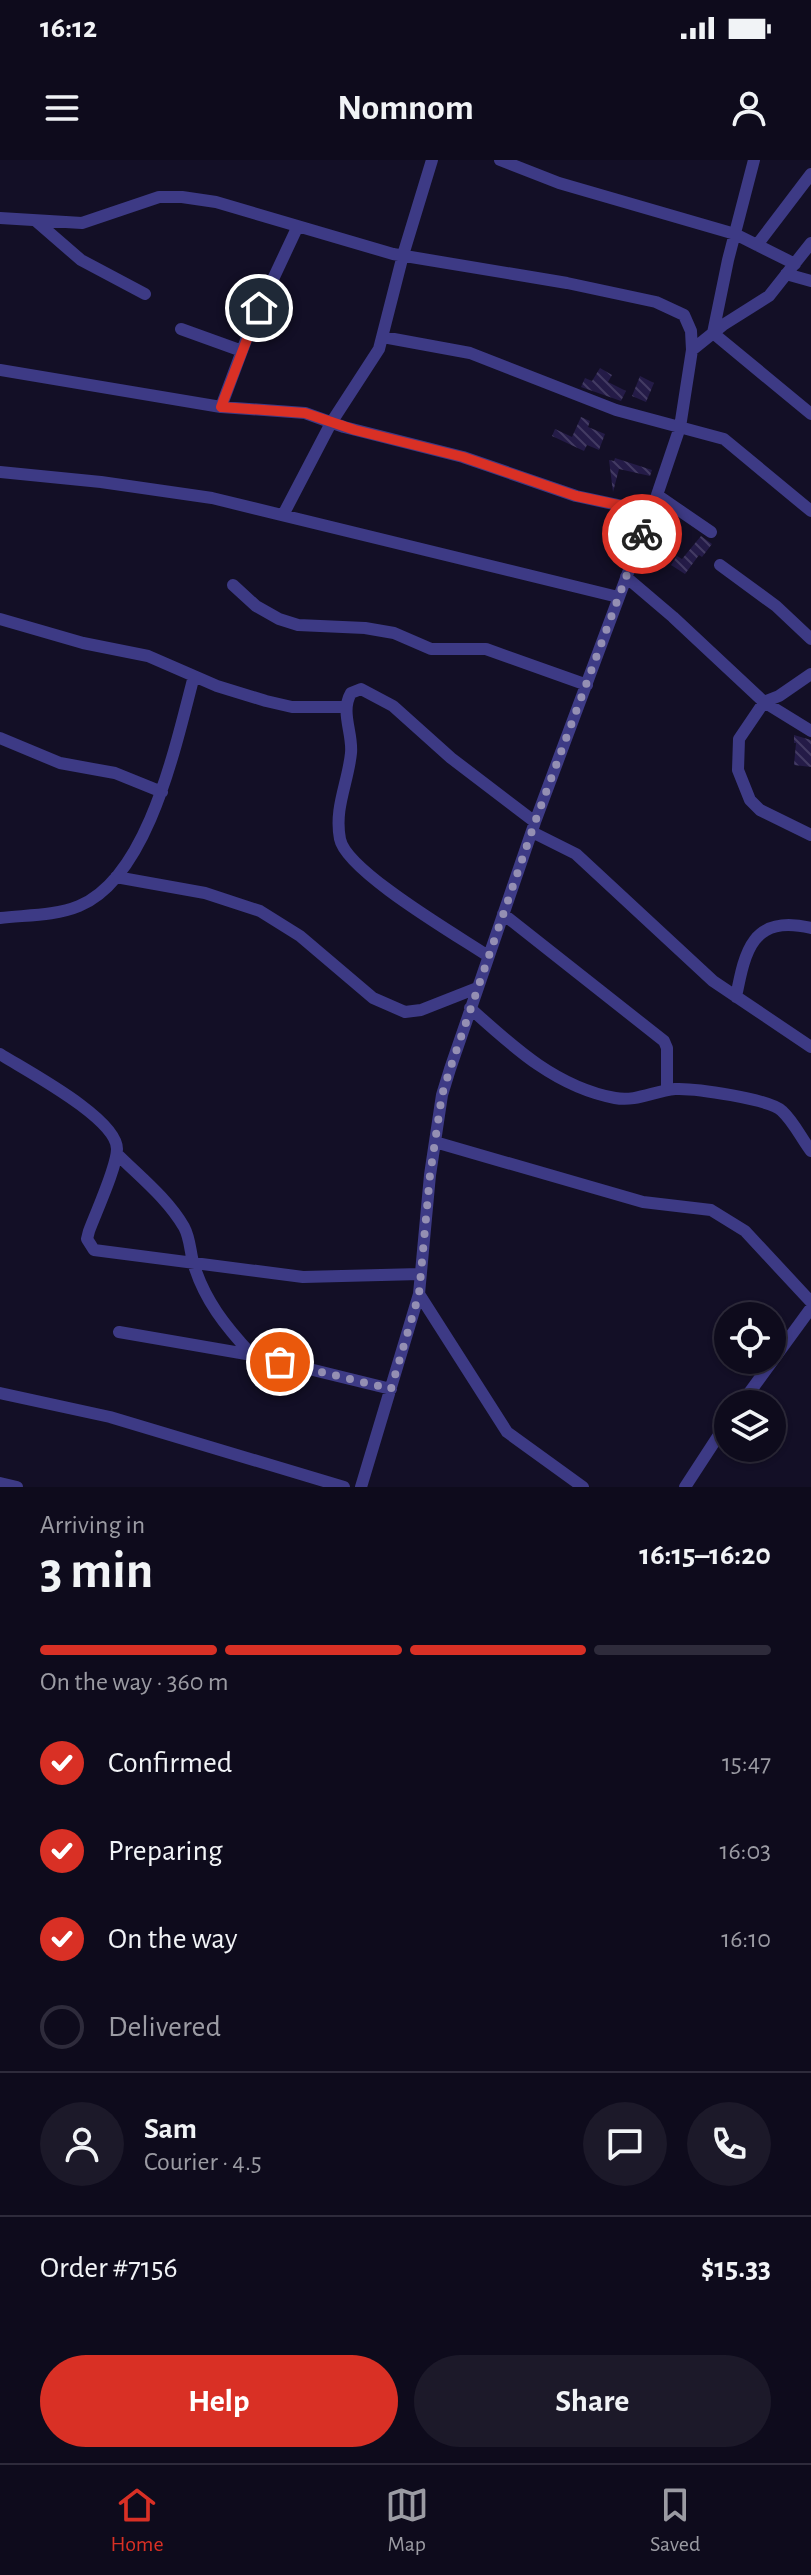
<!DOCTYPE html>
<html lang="en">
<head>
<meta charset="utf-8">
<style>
	body { margin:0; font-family:"Alegreya Sans",sans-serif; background:#1c1929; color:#f1f3f6; height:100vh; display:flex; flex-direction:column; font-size:30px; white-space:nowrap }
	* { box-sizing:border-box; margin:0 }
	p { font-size:26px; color:#9b9ba3 }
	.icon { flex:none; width:44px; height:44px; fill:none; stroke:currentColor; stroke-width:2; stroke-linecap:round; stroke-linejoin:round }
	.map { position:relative; height:1327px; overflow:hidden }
	.details { display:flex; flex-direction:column; background:#0e0b1c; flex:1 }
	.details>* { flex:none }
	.tools { position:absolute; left:714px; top:1142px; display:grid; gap:16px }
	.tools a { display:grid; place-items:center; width:72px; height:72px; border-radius:50%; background:#0e0b1c; box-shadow:0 2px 6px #0004,0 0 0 2px #2e2b3b; font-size:40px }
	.pin { position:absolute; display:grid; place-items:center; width:68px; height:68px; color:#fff; margin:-34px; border:4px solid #fff; border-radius:50%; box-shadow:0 2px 8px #0007 }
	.courier { position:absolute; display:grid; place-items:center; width:80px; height:80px; margin:-40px; border:6px solid #d93025; border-radius:50%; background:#fff; color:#222; box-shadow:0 2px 10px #0007 }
	.headline em { font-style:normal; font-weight:700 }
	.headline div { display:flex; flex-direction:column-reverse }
	.headline { display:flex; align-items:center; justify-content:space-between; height:136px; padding:0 40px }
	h1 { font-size:52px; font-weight:700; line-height:60px }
	.bar { display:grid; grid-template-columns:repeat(4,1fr); gap:12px 8px; align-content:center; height:96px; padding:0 40px }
	.bar i { height:10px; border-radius:6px; background:#2e2b3b }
	.bar .selected { background:#d93025 }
	.bar p { grid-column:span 4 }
	.line { display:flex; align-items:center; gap:20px; padding:0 40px; border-top:2px solid #2e2b3b }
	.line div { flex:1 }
	.round { display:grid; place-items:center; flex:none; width:84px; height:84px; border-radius:42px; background:#1c1929 }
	ol { padding:0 40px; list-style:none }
	li { display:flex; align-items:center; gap:24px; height:88px }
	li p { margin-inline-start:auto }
	li .icon { padding:8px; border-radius:50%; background:#d93025; color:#fff; stroke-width:4 }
	li:last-child { color:#9b9ba3 }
	li i { width:44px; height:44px; border:4px solid #2e2b3b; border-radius:50% }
	.action { display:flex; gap:16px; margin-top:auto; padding:16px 40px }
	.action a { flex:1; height:92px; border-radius:48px; background:#d93025; color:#fff; font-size:32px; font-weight:700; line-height:92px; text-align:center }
	.action a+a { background:#1c1929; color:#f1f3f6 }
	.status { display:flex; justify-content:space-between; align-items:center; height:56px; padding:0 40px; background:#0e0b1c; direction:ltr }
	.status svg { height:22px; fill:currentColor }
	header { display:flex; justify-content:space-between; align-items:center; height:104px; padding:0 40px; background:#0e0b1c; font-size:36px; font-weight:700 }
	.tabs { display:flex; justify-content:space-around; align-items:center; height:112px; border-top:2px solid #2e2b3b; background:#0e0b1c; font-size:22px; color:#9b9ba3 }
	.tabs a { display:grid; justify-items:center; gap:4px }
	.tabs .selected { color:#d93025 }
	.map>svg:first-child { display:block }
	.building { fill:url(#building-back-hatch) }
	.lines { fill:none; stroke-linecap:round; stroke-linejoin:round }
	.minor { stroke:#3d3a85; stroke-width:12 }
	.done { stroke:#948fb3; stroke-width:8; stroke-dasharray:0 14.4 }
	.route { stroke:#d93025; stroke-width:10 }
</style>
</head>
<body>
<div class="status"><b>16:12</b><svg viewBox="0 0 49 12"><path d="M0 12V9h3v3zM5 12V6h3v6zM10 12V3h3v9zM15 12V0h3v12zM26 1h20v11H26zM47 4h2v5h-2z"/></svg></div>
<header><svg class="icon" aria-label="menu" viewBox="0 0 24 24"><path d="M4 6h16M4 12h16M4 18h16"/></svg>Nomnom<svg class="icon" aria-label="person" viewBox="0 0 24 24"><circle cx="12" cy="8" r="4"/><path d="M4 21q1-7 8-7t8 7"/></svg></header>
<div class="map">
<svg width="811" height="1327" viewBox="0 0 811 1327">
	<defs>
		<pattern id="building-back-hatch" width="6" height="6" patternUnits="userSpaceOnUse" patternTransform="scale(2)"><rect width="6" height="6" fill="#241b47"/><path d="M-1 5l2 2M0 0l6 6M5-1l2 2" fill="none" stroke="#433b63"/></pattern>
	</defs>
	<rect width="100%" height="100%" fill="#130f26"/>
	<path class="building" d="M600,208l12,7 -4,7 18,9 -5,10 -40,-14 4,-9 7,3z
		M640,216l14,7 -8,19 -14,-6z
		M581,257l9,4 -2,6 17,7 -6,16 -12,-5 -3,6 -32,-15 3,-7 17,8z
		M615,298l37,12 -2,6 -31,-7 -6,23 -4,-32 5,1z
		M701,376l11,8 -10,13 -3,-2 -14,19 -14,-9 6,-9 5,3z
		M794,575l17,5v27l-17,-2 2,-22h-2z"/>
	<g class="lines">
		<path class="minor" d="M500,0l59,23 176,51 60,30
			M754,0l-26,100 -15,73 98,81
			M0,58l82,5 77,-26h23l34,5 177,52 174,29 89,19 28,13 7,16 1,19
			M36,61l45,39 64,34
			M757,85l54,-71
			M786,114l25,7
			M181,169l61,22
			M383,177l87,16 146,57 108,29 87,72
			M0,210l221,37 84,6 39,14 119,30 113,39 75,16
			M221,247l31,-83 45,-96
			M0,312l101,10 111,16 406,99
			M657,335l54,37
			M283,355l48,-92 48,-74 24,-94 29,-95
			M720,405l56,41 35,33
			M626,417l47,40 91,85 47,29
			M233,425l23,21 23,13 19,6 67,3 29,5 37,16h55l101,36
			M0,459l83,24 65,13 69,30 49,15 26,6h54
			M811,514l-32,22 -15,6 -25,37 -1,31 12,30 10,10 51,25
			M0,578l60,25 55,10 47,19
			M532,672l44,22 137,127 98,66
			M116,717l89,16 55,18 40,25 73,62 32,14 16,-2 56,-22
			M503,754l161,127 3,7v42
			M0,758c25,-3 55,-2 79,-12 70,-29 97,-163 115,-230
			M488,796c-30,-20 -142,-85 -148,-117 -6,-31 8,-56 11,-86 2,-20 -11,-41 0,-60l10,-4 32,17 58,52 84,64
			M736,837c9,-46 16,-83 75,-69
			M470,848c43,39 86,79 145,90 21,4 39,-7 60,-9 19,-1 95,10 107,22 12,11 19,27 29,40
			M0,894c25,16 117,64 117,95 0,18 -21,63 -28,82l-2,8 7,11 209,27 117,-3
			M435,982l208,60 68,8 34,21 66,71
			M117,994c23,23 50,44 67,73 6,11 6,23 9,35 11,38 33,65 59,93
			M419,1134l88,138 76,55
			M119,1172l133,23 139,34
			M0,1233l110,24 234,70
			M741,1244l70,-96
			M0,1323l17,4
			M361,1327l58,-193 11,-119 12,-80 8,-26 85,-247 122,-327 23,-68 12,-77 31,-25 46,-29 42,-53
			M685,1327l43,-66"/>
	</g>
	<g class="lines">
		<path class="done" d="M280,1202l111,27 28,-95 11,-119 12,-80 8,-26 85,-247 107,-288"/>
		<path class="route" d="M259,148l-38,99 84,6 50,17 108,27 113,39 75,16 -9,22"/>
	</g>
</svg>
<div class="tools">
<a><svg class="icon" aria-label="locate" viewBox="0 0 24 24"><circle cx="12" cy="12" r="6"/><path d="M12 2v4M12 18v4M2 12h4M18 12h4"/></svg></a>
<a><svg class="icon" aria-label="layers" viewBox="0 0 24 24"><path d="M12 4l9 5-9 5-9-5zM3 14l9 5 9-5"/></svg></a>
</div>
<div class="pin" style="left:280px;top:1202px;background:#ea580c"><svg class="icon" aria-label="bag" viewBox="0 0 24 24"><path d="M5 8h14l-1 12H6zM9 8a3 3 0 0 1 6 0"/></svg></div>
<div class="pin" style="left:259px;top:148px;background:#1f2937"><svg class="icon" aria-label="home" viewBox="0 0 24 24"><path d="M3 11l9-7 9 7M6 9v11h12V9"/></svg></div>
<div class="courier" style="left:642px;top:374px"><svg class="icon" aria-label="bike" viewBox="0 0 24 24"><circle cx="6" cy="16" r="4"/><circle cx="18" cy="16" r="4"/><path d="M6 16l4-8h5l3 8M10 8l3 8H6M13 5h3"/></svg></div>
</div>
<section class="details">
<div class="headline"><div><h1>3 min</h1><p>Arriving in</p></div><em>16:15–16:20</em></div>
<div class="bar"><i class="selected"></i><i class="selected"></i><i class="selected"></i><i></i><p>On the way · 360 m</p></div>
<ol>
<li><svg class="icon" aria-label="check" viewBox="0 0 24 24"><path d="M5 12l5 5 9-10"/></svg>Confirmed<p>15:47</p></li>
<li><svg class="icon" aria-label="check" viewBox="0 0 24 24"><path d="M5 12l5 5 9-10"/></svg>Preparing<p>16:03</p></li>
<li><svg class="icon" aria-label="check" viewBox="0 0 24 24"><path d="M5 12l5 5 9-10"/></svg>On the way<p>16:10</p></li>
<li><i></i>Delivered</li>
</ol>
<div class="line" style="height:144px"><a class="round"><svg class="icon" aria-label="person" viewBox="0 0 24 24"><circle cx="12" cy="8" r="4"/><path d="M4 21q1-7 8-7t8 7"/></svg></a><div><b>Sam</b><p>Courier · 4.5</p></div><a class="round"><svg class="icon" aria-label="chat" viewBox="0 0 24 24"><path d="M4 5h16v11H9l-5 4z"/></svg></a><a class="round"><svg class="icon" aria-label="phone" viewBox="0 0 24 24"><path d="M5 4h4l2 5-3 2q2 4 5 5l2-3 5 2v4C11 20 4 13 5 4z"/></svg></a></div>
<div class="line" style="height:104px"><div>Order #7156</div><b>$15.33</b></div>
<div class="action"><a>Help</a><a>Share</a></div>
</section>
<nav class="tabs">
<a class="selected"><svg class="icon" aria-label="home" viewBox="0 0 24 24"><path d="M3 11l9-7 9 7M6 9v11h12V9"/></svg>Home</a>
<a><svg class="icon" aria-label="map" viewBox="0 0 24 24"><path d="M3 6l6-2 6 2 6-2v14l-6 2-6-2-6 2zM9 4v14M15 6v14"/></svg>Map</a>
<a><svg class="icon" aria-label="saved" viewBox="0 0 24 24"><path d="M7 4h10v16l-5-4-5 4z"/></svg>Saved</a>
</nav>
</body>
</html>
